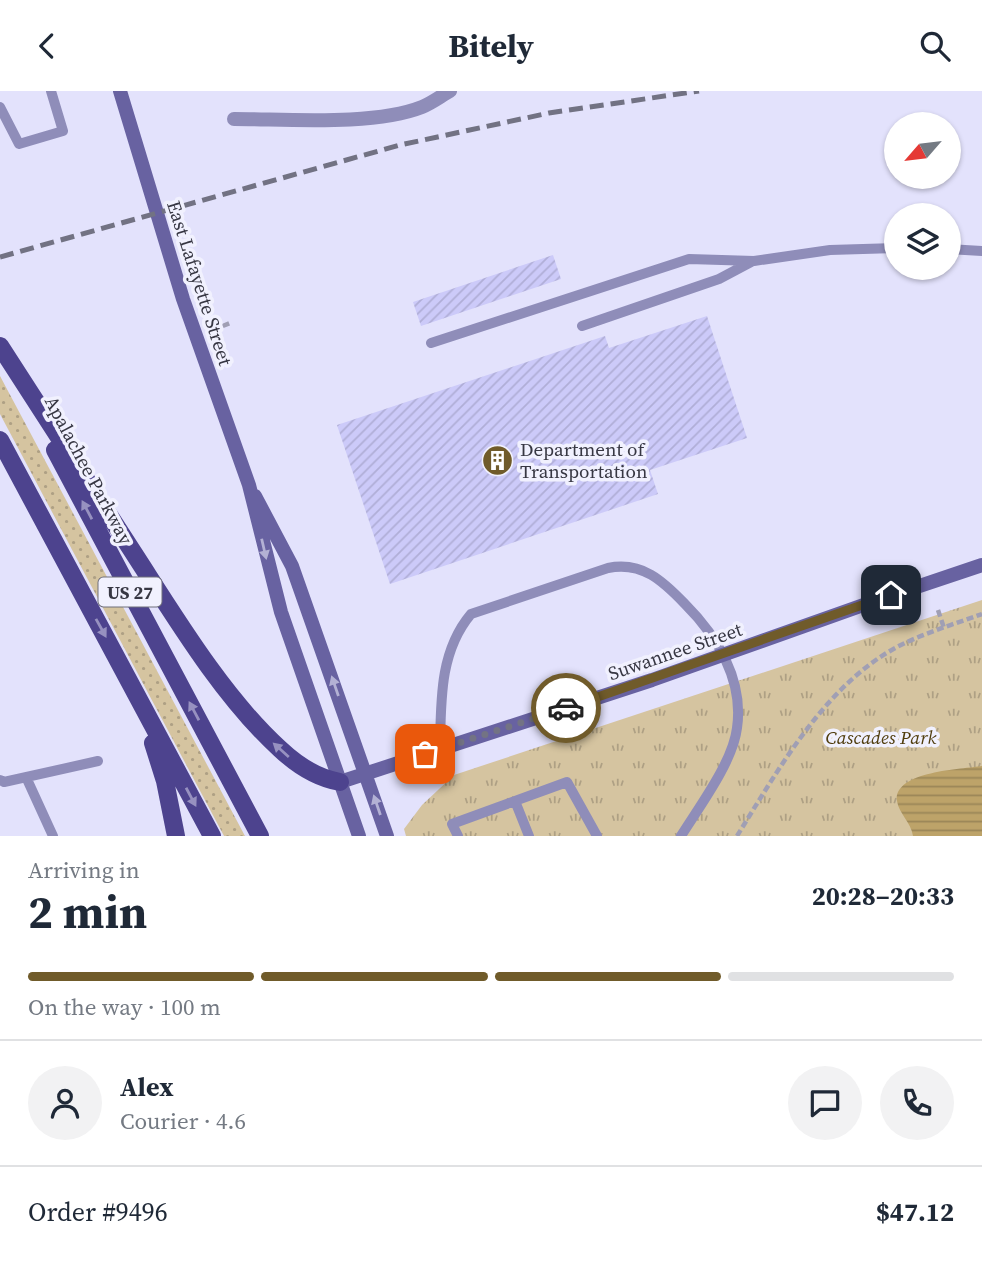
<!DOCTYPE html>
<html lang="en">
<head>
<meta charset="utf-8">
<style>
	body { margin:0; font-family:"Source Serif 4",serif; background:#f2f2f3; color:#1f2937; height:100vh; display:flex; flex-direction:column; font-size:26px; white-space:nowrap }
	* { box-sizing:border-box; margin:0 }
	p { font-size:23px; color:#747a83 }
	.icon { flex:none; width:38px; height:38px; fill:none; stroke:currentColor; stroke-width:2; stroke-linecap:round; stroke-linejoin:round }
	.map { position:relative; height:745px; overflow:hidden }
	.details { display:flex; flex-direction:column; background:#fff; flex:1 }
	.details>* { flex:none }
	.needle { width:46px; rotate:242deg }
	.controls { position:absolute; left:884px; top:21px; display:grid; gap:14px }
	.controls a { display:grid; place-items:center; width:77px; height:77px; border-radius:50%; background:#fff; box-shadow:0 2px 5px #0004; font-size:35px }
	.pin { position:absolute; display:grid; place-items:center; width:60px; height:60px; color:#fff; margin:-30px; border-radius:14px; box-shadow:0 4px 10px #0006 }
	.courier { position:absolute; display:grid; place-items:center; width:70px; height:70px; margin:-35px; border:5px solid #705b2a; border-radius:50%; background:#fff; color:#222; box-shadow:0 2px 9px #0007 }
	.headline em { font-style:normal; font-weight:700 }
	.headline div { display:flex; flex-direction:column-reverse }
	.headline { display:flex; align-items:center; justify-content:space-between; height:119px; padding:0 28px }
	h1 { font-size:46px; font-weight:700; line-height:52px }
	.bar { display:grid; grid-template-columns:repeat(4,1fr); gap:10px 7px; align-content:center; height:84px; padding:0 28px }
	.bar i { height:9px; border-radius:5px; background:#e0e1e3 }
	.bar .active { background:#705b2a }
	.bar p { grid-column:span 4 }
	.line { display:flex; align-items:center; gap:18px; padding:0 28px; border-top:2px solid #e0e1e3 }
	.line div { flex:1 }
	.round { display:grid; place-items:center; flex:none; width:74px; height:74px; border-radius:37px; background:#f2f2f3 }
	header { display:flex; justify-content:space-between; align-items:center; height:91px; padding:0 28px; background:#fff; font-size:32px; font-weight:700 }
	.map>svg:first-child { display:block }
	.grass { fill:url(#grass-dots) }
	.park { fill:url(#park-tufts) }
	.water { fill:url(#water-rules) }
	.building { fill:url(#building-hatch) }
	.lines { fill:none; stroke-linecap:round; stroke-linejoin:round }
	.path { stroke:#a09fb4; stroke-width:4.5; stroke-dasharray:7 3.5; stroke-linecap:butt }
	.lane { stroke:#8f8db9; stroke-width:10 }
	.street { stroke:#8f8db9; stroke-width:14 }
	.secondary { stroke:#6862a1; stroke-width:14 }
	.primary { stroke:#4d438e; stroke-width:18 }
	.rail { stroke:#727283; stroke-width:5; stroke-dasharray:14 7; stroke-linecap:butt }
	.oneway { fill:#9791c0 }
	.oneway2 { fill:#b3b1d4 }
	.done { stroke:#737384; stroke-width:7; stroke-dasharray:0 12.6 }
	.route { stroke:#705b2a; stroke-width:9 }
	.labels { text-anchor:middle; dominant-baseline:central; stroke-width:7; stroke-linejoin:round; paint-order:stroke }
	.shield { fill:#f1f1fe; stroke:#6f6f7b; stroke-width:2 }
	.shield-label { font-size:18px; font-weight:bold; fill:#373743 }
	.street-label { font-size:19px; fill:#373743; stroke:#f1f1fe }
	.poi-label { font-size:19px; fill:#373743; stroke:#f1f1fe; text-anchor:start }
	.park-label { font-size:19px; font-style:italic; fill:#503d0e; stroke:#f1f1fe }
</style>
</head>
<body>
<header><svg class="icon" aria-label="back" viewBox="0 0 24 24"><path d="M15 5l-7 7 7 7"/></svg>Bitely<svg class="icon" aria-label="search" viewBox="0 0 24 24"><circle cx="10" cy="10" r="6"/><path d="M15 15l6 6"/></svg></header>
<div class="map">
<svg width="982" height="745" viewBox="0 0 982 745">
	<defs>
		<pattern id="grass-dots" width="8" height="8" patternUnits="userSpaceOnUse" patternTransform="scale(1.75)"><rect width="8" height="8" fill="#d5c4a0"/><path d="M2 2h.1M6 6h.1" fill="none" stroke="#aea084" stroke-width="1.8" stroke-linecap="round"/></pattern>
		<pattern id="park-tufts" width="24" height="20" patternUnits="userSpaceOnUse" patternTransform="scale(1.75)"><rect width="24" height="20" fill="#d5c4a0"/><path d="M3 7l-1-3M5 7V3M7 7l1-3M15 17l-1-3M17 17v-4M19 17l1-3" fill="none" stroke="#aea084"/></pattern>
		<pattern id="water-rules" width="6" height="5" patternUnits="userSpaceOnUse" patternTransform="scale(1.75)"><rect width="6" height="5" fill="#bda369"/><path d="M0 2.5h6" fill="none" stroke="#9a8658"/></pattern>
		<pattern id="building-hatch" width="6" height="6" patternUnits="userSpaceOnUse" patternTransform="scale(1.75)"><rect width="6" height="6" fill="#cccaf9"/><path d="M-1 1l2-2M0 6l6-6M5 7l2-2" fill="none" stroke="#b0aed7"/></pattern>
	</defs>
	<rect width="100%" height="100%" fill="#e3e2fc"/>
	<path class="grass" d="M0,285l245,460h-21l-224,-422z"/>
	<path class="park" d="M982,509v236h-576l-2,-7 18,-24 32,-30z"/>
	<path class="water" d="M982,675v70h-69c-2,-14 -14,-22 -16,-35 -4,-30 66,-32 85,-35z"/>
	<path class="building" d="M553,164l8,24 -140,47 -8,-24z
		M707,225l40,122 -97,32 8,24 -268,90 -53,-159 268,-89 4,12z"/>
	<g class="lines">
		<path class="path" d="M213,239l17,-7
			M938,519l6,18
			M737,745c43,-69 92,-158 170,-194 24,-11 50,-19 75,-28"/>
		<path class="lane" d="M0,16l19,37 44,-13 -12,-40
			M948,158l34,2
			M582,235l137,-47 32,-17
			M431,252l258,-84 65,2 76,-11 66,-2
			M440,659c1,-48 -1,-98 31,-136l137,-46c34,-7 55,13 77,36 32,32 59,76 52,124 -4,34 -38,79 -56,108
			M26,686l27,59
			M0,689l4,2 94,-21
			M515,710l14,35
			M458,745l-6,-12 115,-42 30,54"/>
		<path class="street" d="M234,28c53,0 140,7 188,-12 10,-4 19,-11 28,-16"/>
		<path class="secondary" d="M120,0l63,208 66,186 32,127 78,224
			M255,405l37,70 95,270
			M340,691l312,-102 217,-77 113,-38"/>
		<path class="primary" d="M0,255c47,74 95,147 142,220 39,61 85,135 138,183 17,16 37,29 60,33
			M0,349l212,396
			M55,359l205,386
			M153,652l12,38 11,55"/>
		<path class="rail" d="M0,166l400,-112 149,-32 150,-22"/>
	</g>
	<defs><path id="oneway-solid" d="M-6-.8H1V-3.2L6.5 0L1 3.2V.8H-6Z" transform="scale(1.75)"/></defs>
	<g class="oneway">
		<use href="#oneway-solid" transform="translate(87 419) rotate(-118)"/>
		<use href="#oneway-solid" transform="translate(101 537) rotate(61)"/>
		<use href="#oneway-solid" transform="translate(194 620) rotate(-118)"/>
		<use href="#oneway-solid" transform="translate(281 659) rotate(-138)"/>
		<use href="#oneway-solid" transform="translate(191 706) rotate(62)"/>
	</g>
	<g class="oneway2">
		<use href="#oneway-solid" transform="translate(264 458) rotate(77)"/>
		<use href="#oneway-solid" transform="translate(335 595) rotate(-109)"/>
		<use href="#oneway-solid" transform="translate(377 714) rotate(-109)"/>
	</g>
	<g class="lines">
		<path class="done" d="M425,663l141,-46"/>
		<path class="route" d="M566,617l325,-113"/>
	</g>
	<defs>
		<symbol id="building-disc" viewBox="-11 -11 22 22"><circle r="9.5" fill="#705b2a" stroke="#f1f1fe"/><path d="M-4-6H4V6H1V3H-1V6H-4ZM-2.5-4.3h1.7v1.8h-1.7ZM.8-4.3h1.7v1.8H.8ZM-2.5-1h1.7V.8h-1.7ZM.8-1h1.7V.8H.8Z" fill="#fff"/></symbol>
	</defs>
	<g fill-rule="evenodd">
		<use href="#building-disc" x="480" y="352" width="35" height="35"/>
	</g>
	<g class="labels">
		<rect class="shield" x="98.5" y="486.5" width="63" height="29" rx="5"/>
		<g class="shield-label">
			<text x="130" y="501">US 27</text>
		</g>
		<g class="street-label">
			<text transform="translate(200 192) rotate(72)">East Lafayette Street</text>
			<text transform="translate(89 379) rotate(62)">Apalachee Parkway</text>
			<text transform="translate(675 560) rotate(-19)">Suwannee Street</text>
		</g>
		<g class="poi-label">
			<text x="520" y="358">Department of<tspan x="520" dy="22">Transportation</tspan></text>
		</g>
		<g class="park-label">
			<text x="881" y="646">Cascades Park</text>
		</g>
	</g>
</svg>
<div class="controls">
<a><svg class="needle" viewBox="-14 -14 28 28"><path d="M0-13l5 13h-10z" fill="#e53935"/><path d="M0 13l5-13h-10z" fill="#747a83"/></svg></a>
<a><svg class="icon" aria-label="layers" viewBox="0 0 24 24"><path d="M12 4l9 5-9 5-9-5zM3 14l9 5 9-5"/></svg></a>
</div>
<div class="pin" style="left:425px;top:663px;background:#ea580c"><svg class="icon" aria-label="bag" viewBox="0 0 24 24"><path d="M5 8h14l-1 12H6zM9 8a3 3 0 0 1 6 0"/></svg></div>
<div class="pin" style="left:891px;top:504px;background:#1f2937"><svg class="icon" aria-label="home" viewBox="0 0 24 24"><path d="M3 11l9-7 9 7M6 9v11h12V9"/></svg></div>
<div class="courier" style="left:566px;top:617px"><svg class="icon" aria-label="car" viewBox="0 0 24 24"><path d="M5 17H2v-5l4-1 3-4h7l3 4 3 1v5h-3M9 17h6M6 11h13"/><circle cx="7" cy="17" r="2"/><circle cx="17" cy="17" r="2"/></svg></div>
</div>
<section class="details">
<div class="headline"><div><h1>2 min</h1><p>Arriving in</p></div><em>20:28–20:33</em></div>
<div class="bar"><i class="active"></i><i class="active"></i><i class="active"></i><i></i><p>On the way · 100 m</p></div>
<div class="line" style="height:126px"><a class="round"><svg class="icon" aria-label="person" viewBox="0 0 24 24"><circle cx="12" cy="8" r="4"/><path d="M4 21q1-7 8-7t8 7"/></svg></a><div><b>Alex</b><p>Courier · 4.6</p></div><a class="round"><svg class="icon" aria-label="chat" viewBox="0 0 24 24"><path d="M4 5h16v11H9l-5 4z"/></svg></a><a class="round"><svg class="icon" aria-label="phone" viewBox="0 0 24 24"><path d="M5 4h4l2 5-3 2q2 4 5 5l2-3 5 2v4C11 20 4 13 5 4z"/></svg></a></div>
<div class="line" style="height:91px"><div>Order #9496</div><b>$47.12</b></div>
</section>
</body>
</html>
